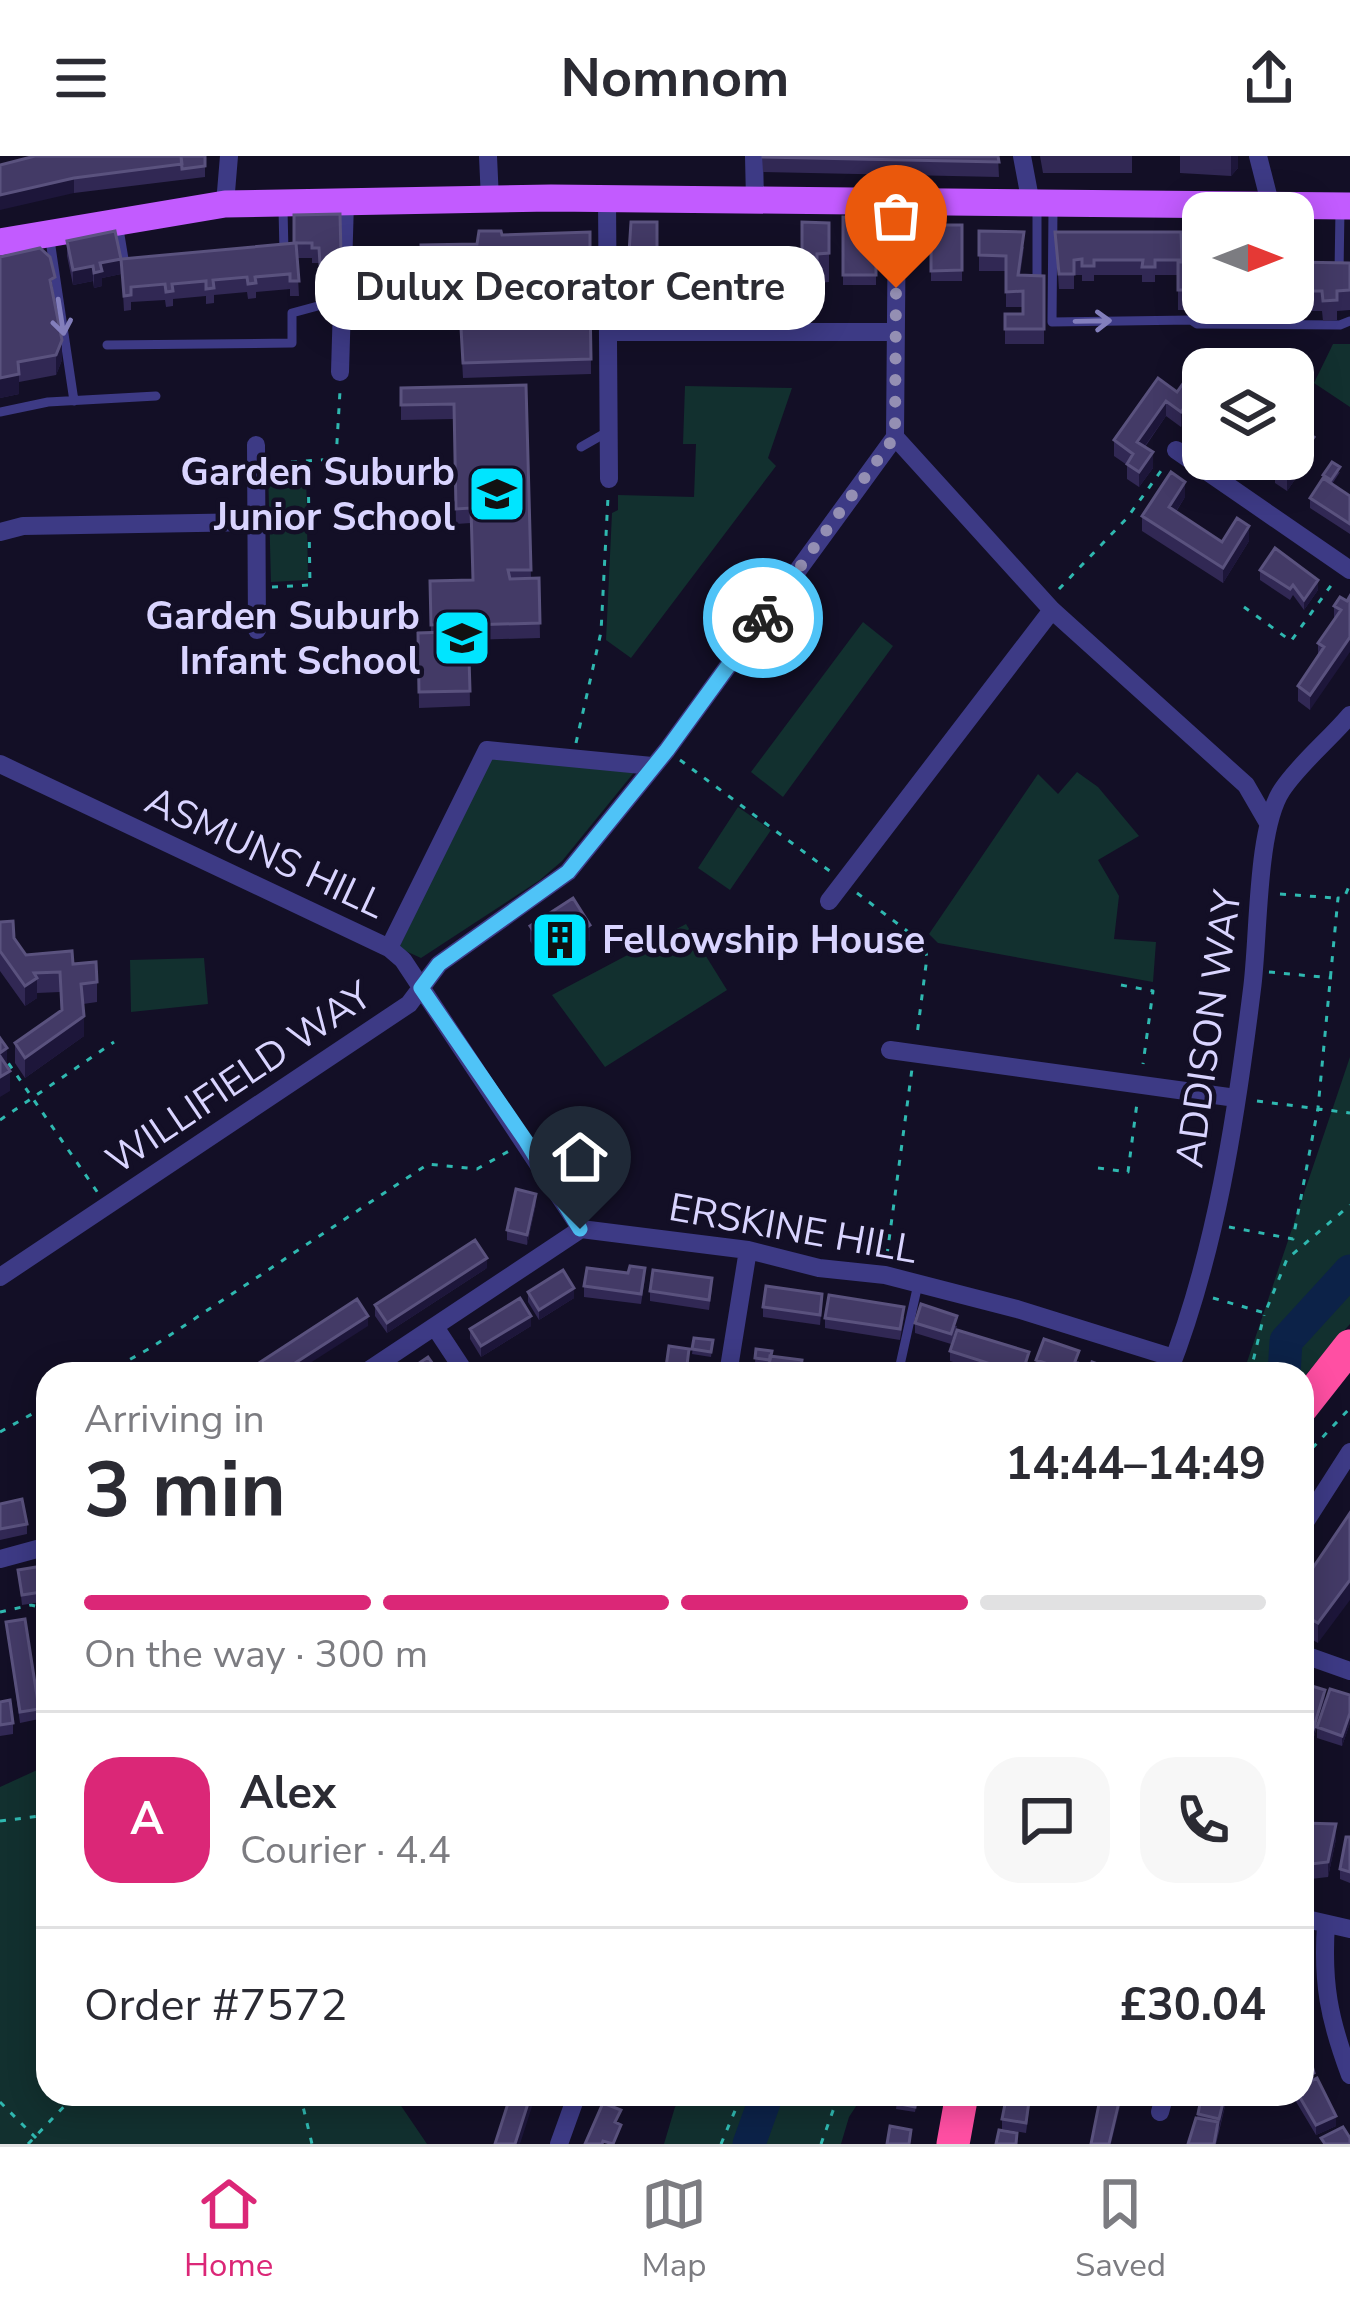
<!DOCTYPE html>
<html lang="en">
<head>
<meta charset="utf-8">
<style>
	body { margin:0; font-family:"Nunito Sans",sans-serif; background:#f7f7f7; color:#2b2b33; height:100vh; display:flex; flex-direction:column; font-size:45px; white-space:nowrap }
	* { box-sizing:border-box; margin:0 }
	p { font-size:39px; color:#7c7c81 }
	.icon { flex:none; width:66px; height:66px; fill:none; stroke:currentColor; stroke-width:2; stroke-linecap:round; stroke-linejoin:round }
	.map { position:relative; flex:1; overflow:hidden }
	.side { position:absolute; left:36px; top:1206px; width:1278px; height:744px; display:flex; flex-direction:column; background:#fff; border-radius:36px; box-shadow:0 6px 30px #0003 }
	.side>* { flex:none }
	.needle { width:78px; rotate:90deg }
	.buttons { position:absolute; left:1182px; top:36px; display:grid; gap:24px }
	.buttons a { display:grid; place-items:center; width:132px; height:132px; border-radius:24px; background:#fff; box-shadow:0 6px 30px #0003; font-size:60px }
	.pin { position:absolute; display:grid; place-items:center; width:102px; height:102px; color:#fff; margin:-123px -51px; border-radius:50% 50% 50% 0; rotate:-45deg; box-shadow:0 0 12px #0007 }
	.pin .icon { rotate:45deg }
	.courier { position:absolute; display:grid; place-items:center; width:120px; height:120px; margin:-60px; border:9px solid #4fc3f7; border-radius:50%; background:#fff; color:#222; box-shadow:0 3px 15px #0007 }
	.bubble { position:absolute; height:84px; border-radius:36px; background:#fff; box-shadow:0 6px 30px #0003; font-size:39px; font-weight:700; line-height:84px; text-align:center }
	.headline em { font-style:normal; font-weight:700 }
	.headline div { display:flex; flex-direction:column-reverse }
	.headline { display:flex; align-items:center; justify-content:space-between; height:204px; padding:0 48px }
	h1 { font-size:78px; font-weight:700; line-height:90px }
	.bar { display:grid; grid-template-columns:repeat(4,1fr); gap:18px 12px; align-content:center; height:144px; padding:0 48px }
	.bar i { height:15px; border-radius:9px; background:#e1e1e2 }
	.bar .selected { background:#db2777 }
	.bar p { grid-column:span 4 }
	.line { display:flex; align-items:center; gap:30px; padding:0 48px; border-top:3px solid #e1e1e2 }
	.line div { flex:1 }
	.round { display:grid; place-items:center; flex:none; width:126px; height:126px; border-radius:36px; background:#f7f7f7 }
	header { display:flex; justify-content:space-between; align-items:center; height:156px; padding:0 48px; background:#fff; font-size:54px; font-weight:700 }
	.tabs { display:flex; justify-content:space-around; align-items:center; height:168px; border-top:3px solid #e1e1e2; background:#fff; font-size:33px; color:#7c7c81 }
	.tabs a { display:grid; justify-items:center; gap:6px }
	.tabs .selected { color:#db2777 }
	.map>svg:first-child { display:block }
	.green { fill:#12302f }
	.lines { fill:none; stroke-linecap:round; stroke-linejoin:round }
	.river { stroke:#0c2248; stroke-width:33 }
	.path { stroke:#2fb8b0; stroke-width:3; stroke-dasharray:6 9; stroke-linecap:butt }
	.lane { stroke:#3d3a85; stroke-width:9 }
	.street { stroke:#3d3a85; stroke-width:18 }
	.primary { stroke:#c25bff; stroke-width:27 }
	.highway { stroke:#ff4fa3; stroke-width:33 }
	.wall { fill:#312854; fill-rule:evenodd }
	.shaded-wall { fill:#1d163a }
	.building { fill:#433a66; stroke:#5a527e; stroke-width:3 }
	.oneway { stroke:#837fbc }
	.done { stroke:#948fb3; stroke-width:12; stroke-dasharray:0 21.6 }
	.route { stroke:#4fc3f7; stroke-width:15 }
	.labels { text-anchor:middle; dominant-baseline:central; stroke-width:9; stroke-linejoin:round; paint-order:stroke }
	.poi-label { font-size:39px; font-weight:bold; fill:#d9d4ff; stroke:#130f26; text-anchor:end }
	.street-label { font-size:39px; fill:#d9d4ff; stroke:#130f26 }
</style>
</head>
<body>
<header><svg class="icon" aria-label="menu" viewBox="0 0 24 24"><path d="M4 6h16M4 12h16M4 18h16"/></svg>Nomnom<svg class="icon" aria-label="share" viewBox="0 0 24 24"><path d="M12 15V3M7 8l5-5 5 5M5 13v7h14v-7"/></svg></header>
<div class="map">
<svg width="1350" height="1988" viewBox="0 0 1350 1988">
	<rect width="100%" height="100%" fill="#130f26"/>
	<path class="green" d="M1333,188h17v63l-36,-24z
		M685,230l107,2 -24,70 8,8 -145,192 -25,-18 6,-127 6,-3v-15l76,2 2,-53h-13z
		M306,311l2,113 -37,2 -3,-113z
		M863,466l30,24 -110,151 -32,-25z
		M490,598l146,16 -74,91 -22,19 -119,78 -22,-10z
		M1077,616l21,15 41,49 -41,24 21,36 -5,43 42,3 -3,40 -215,-39 -9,-9 109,-160 20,20z
		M738,651l33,23 -41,60 -32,-22z
		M686,768l41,66 -122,77 -53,-72z
		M204,802l4,46 -77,8 -1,-52z
		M1350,901v267l-48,55v-5h-59z
		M48,1609v329h345l34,50h-427v-357z
		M687,1938h177l-15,23 -8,27h-177l11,-37z"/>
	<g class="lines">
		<path class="river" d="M1284,1218l2,-33 64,-70
			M749,1988l18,-50"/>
		<path class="path" d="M1232,213l10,-14
			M1185,281l18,-26
			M276,307l60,-4 4,-68
			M272,431l38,-2 -2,-122
			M1059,433l68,-71 39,-54
			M1244,451l47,34 44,-61
			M576,587l25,-111 7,-135
			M680,604l151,112
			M857,737l66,50 4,14 -10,78
			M1280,738l56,4
			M1269,816l63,6
			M1121,829l32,6 -10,73
			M0,895l98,142
			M1257,945l93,12
			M0,964l114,-78
			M1098,1012l30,4 9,-69
			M1229,1071l64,12 25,-131 20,-210h6l6,-14
			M887,1099l25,-186
			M1213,1142l52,15 22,-54 63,-54
			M104,1218l48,-27 276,-183 49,5 32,-18
			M1250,1218l14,-59
			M0,1276l48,-27
			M1302,1303l48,-51
			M0,1456l31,-7 17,4
			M0,1665l48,-6
			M300,1938l12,50
			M0,1946l42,42
			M28,1988l48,-50
			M721,1988l21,-50
			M821,1988l18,-50"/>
		<path class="lane" d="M1196,52v63h7
			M283,53l1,43
			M1037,53v73
			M1053,53l-1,113 139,-2 6,4 143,1 10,-4
			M119,73l6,36
			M50,84l24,161
			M1339,116l1,-62
			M107,189l185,-2v-30l48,-13
			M0,256l48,-10 108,-6
			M581,291l28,-16
			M898,1218l20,-90"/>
		<path class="street" d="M488,0l2,44
			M754,0l1,44
			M1022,0l9,48
			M1258,0l12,47
			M607,43l2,280
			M225,48l4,-48
			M610,176h285
			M340,216l5,-170
			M895,281l157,173 194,175 22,38
			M256,289l1,185
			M1176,294l174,120
			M0,376l23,-6 232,-4
			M0,608l389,184 14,12 178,269
			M829,745l223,-291
			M389,792l98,-198 165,16
			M890,894l346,48
			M0,1121l409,-273 30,-40 129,-92 99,-122 228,-313 2,-236
			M435,1171l31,47
			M363,1218l218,-145 167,21 71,18 66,7 132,34 157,49
			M728,1218l20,-124
			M1168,1218c48,-122 68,-256 84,-385 7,-51 4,-160 30,-199 18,-27 47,-50 68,-75
			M1302,1371l48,-75
			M0,1403l48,-13
			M1302,1498l48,17
			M1302,1762l48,11
			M1326,1768c-4,59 3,95 24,151
			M1160,1956l5,-18
			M559,1988l18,-50"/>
		<path class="primary" d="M0,86l225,-38 326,-6 799,8"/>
		<path class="highway" d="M1302,1251l48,-61
			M953,1988l9,-50"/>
	</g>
	<path class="wall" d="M205,0v21l-131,16 -74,-28z
		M762,0h236l1,21 -236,-5z
		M1040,0h92v17h-89z
		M1180,0h58v12l-7,8 -51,-3z
		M294,59l47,54 -21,10 -1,-16h-7v-5h-15l2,38h-9v-7l-34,3v6l-8,1 -1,-7 -33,3v8l-8,1v-8l-33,3v7l-7,1 -1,-7 -34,2v8l-7,1 -3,-52 173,-15z
		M843,61l33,7v61h-33z
		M631,66l26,31 145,1 27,-31v59l-12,1v23h-26v7h-25v-6h-26v6h-25v-6h-26v7l-25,-1v-6h-23l-1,-25h-11z
		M931,69h31v56h-31z
		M979,75l45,16 -4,28 24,1v68h-39v-30h18v-7h-17v-36h-27z
		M590,76l1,142 -128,4 -5,-87 -36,1 -1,-47 56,-1 25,-9zM560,132l1,35 -74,2 -1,-36z
		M1055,76h126l1,30h21v41h90v-41l57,1v47l-13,1v9l-14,1 -1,-10h-46v9h-14v-9l-46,-1v9h-15v-9h-23v-35h-23v7h-13v-7h-48v6h-12v-6h-8v14h-15z
		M67,85l54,33 -19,4v8l-8,2 -1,-7 -20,4 -6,-29z
		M0,101l55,40 7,63 -6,15 -37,7v12l-19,4z
		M1192,215l-11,56 -15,-11 -21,31 8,21 -14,19 -12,-8v-14l-13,-9v-16l63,-48z
		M526,229l5,193h8l1,60 -71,2 1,66 -51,2 -1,-75h13l-1,-52 43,-1 -2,-57 -15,1 -2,-105 -53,1v-32z
		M1314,296l-27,39 -12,-8v-15z
		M1340,316l-8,12 18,12v38l-40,-26v-10l13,-20v-3z
		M1185,341l-9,15 46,30 27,-1 -26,42 -81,-52v-15z
		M1260,414l58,20 -14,20 -11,-15 -3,5 -30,-20z
		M1347,445l-37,109 -12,-9v-15l20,-30v-13l16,-23v-14z
		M0,766l26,33 47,9 24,18v20l-14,2 1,32 -59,42 -10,-15v-20l46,-32 -1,-19 -23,1v5l-12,8 -25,-35z
		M530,770l60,14 -42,28 -18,-27z
		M536,1048l-9,41 -20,-5v-10z
		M487,1112l-100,65 -12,-17v-11z
		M645,1122l-4,26 -57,-7v-11z
		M712,1132l-3,22 -59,-9v-10z
		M528,1136l46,6 -35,22 -11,-18z
		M822,1148l-2,21 -57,-8v-10z
		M904,1161l-4,23 -75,-12v-10z
		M915,1167l42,3 -6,18 -36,-11z
		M531,1170l-50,31 -11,-18v-10z
		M694,1182l19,2 -2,17 -19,-3z
		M756,1193l15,7 31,18 -47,-11z
		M950,1195l79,11 -4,12h-34l-41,-13z
		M1036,1204l43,1 -5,13h-26l-12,-4z
		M48,1334v34l-8,-21v-10z
		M0,1348l27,20v10l-27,6z
		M1350,1357l-32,130 -16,-9v-50z
		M48,1409v36l-26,4 -4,-35z
		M6,1466l33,87v10l-19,4z
		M1302,1527l23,17 -12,40 -11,-3z
		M0,1546l13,21v11l-13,2z
		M1350,1567l-8,23 -25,-8v-11z
		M1302,1667l34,16 -8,38 -26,3z
		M1350,1681v46l-10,-4v-10z
		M1314,1923l22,47 -20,9 -21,-35v-6h7z
		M614,1938h22l-4,12 -18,-7z
		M898,1938h20l-3,18 -19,-3z
		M1031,1938l-5,39 -24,-4v-10z
		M1228,1938l-12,50h-28l10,-30z"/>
	<path class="shaded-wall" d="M1231,0h7v12l-7,8z
		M74,22v15l-74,17v-15z
		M341,98v15l-21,10v-15z
		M121,103v15l-19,4v8l-8,2v-15l6,-10z
		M93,110v15l-20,4v-15z
		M62,184v20l-6,15v-20z
		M19,218v20l-19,4v-20z
		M1203,225v15l-22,31v-15z
		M1166,245v15l-29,41v-15z
		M1314,281v15l-27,39v-15z
		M1153,296v16l-14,19v-15z
		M1185,326v15l-16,25v-15z
		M1249,370v15l-26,42v-15z
		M1318,424v10l-14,20v-10z
		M1350,467v29l-40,58v-15z
		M590,769v15l-42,28v-15z
		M37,822v20l-12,8v-20z
		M84,860v20l-59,42v-20z
		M7,892v20l-7,5v-20z
		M10,915v20l-10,6v-20z
		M536,1038v10l-9,41v-10z
		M487,1102v10l-100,65v-10z
		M574,1132v10l-35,22v-10z
		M368,1160v10l-75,48h-15z
		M531,1160v10l-50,31v-11z
		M1350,1424v20l-32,43v-20z
		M1325,1534v10l-12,40v-10z
		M1350,1557v10l-8,23v-10z
		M1336,1668v15l-8,38v-15z
		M1314,1917v10l-12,6v-10z
		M531,1938h5l-16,50h-5z
		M1225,1938h3l-9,35v-10z
		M1120,1942v10l-9,36h-2z
		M1336,1960v10l-20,9v-10z"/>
	<path class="building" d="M35,0h146l1,8 -108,14 -74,17v-30z
		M181,0h24v10l-23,3z
		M763,0h235l1,6 -236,-5z
		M340,58l1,40 -21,10 -1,-16h-7v-5h-18v-28z
		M843,61l28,1 5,6v51h-33z
		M631,66h26v31l145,1v-32l27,1v30l-12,1v23h-26v7h-25v-7h-26v7h-25v-6h-26v6h-25v-6h-23l-1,-25h-11z
		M931,69h31v45l-31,1z
		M115,75l6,28 -21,4 2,8 -8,2 -1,-7 -20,4 -6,-29z
		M479,75h22l1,4 88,-3v61l-30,1v-21l-74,1 1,51 74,-2 -1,-22 30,-1 1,59 -128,4 -5,-87 -36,1 -1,-32 56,-1z
		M979,75l45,1 -6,43 26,1v53h-39v-15h18v-23l-17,1v-36l-27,-1z
		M1055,76h126l1,28h-27v7h-13l1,-7h-49v6h-12v-7l-8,1v14h-15z
		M296,87l3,38h-9v-7l-35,3 1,6 -8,1 -1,-7 -34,3 1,8 -8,1v-8l-34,3 1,7 -7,1 -1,-8 -34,3v8l-7,1 -3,-37z
		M40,92l10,9 5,20 -5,3 12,60 -6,15 -38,7 1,12 -19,4v-121z
		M1178,106h25v37h-2v-9h-23z
		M1293,106l57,1v27l-13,1v9l-14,1 -1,-10h-29z
		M1192,215l11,10 -22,31 -15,-11 -29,41 16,10 -14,20 -12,-8 6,-10 -19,-14 44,-62 19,14z
		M526,229l5,185h-23l2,9 29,-1 1,45 -72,2 2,66 -51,1 -1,-59 30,-1v-8l-17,1 -1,-44 43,-1 -2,-72 -15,1 -2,-105 -53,1v-17z
		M1293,266l21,15 -27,39 -12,-8 6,-9h12z
		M1332,306l8,5 -9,13 -8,-5z
		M1171,316l14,10 -16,25 53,35 15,-24 12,8 -26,42 -81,-52z
		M1323,322l27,18v28l-40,-26z
		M1275,392l43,32 -14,20 -11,-15 -3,4 -30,-19z
		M1350,440v41l-40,58 -12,-9 26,-39 -6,-4 23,-33 -7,-4 6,-9 7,4z
		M573,742l17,27 -42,28 -18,-27z
		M13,765l1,17 12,17 46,-4 1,13 23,-2 1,20 -16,2 3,32 -59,42 -10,-15 47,-33 -2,-38 -26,1 3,5 -12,8 -25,-35v-29z
		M0,882l7,10 -7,5z
		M0,900l10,15 -10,6z
		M516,1033l20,5 -9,41 -20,-5z
		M475,1084l12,18 -100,65 -12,-18z
		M630,1110l15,2 -4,26 -57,-8 3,-18 41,5z
		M563,1114l11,18 -35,22 -11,-18z
		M653,1114l59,8 -3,22 -59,-9z
		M766,1130l56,8 -2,21 -57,-8z
		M829,1139l75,12 -4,22 -75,-11z
		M520,1142l11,18 -50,30 -11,-17z
		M357,1143l11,17 -90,58h-12l-7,-11z
		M921,1148l36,12 -6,18 -36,-11z
		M957,1174l72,22 -7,22 -72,-23z
		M694,1182l19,2 -2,12 -19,-3z
		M1044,1183l35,12 -8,21 -35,-12z
		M669,1190l20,3 -2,16 -4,-1 -1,10h-17z
		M756,1193l16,2 -2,9 -15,-2z
		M770,1200l32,4 -2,14h-32z
		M428,1201l12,17h-37z
		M1092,1206l27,10 -1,2h-20l1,-2 -9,-3z
		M806,1210l29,3v5h-30z
		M48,1334v24l-8,-21z
		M22,1343l5,25 -27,5v-25z
		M1350,1357v67l-32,43 -16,-9v-30z
		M48,1409v26l-26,4 -4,-25z
		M25,1463l14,90 -19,3 -14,-90z
		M1302,1527l23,7 -12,40 -11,-3z
		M1330,1533l20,6v18l-8,23 -25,-9z
		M10,1544l3,23 -13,2v-23z
		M1302,1667l34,1 -8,38 -26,3z
		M1346,1681h4v35l-10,-3z
		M1302,1872l12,45 -12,6z
		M1317,1922l19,38 -20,9 -18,-31h4v-8z
		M511,1938h20l-16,50h-20z
		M898,1938h19l-2,13 -19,-4z
		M1007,1938h23l-4,29 -24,-4z
		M1101,1938l19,4 -11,46h-18z
		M1202,1938h23l-6,25 -21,-5z
		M603,1947l18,7 -6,12 6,3 -8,19 -10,-3 -1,3h-17z
		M1196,1962l22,4 -4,22h-26z
		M890,1970l21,4 -2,14h-22z
		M1343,1971l7,11v6h-25l-4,-6z
		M999,1974l18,3 -1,11h-20z"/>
	<defs><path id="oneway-shaft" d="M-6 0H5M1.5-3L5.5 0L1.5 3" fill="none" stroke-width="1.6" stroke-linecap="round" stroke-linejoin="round" transform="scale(3)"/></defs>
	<g class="oneway">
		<use href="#oneway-shaft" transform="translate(61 161) rotate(81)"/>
		<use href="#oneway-shaft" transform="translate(1093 165) rotate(-1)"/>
	</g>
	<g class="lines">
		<path class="done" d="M763,462l132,-182 1,-148"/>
		<path class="route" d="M580,1073l-54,-88 -105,-153 18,-24 129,-92 99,-122 96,-132"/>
	</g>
	<defs>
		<symbol id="school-square" viewBox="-11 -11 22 22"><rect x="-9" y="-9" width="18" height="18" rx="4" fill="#00e5ff" stroke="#130f26"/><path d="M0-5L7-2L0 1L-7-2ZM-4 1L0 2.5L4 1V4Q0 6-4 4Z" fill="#111"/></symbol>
		<symbol id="building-square" viewBox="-11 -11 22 22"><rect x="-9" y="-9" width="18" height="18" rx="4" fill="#00e5ff" stroke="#130f26"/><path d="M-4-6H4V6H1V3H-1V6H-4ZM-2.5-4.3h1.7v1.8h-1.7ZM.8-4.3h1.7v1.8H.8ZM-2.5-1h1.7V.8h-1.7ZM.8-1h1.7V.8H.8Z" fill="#111"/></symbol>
	</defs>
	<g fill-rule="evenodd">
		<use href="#school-square" x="464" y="305" width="66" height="66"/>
		<use href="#school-square" x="429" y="449" width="66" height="66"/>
		<use href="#building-square" x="527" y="751" width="66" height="66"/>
	</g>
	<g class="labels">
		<g class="poi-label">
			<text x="455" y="316">Garden Suburb<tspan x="455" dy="45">Junior School</tspan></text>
			<text x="420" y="460">Garden Suburb<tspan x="420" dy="45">Infant School</tspan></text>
			<text x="602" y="784" text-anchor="start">Fellowship House</text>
		</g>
		<g class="street-label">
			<text transform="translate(265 697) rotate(25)">ASMUNS HILL</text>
			<text transform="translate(1209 873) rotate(-82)">ADDISON WAY</text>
			<text transform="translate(239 922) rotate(-34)">WILLIFIELD WAY</text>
			<text transform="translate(793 1073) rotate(10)">ERSKINE HILL</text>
		</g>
	</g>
</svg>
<div class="buttons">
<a><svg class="needle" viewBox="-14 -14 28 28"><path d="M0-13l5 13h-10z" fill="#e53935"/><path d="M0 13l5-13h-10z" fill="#7c7c81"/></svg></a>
<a><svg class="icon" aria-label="layers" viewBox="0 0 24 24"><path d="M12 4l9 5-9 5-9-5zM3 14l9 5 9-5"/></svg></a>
</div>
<div class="pin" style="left:896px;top:132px;background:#ea580c"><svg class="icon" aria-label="bag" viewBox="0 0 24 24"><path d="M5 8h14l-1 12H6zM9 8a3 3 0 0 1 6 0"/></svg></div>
<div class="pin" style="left:580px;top:1073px;background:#1f2937"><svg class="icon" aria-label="home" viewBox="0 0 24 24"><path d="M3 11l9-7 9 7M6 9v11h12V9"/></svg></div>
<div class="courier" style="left:763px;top:462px"><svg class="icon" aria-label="bike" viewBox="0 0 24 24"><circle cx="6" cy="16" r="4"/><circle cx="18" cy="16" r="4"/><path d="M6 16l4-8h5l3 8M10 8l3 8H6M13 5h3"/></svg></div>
<div class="bubble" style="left:315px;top:90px;width:510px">Dulux Decorator Centre</div>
<section class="side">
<div class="headline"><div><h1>3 min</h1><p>Arriving in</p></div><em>14:44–14:49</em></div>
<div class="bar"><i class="selected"></i><i class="selected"></i><i class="selected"></i><i></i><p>On the way · 300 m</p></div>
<div class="line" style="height:216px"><b class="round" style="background:#db2777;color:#fff">A</b><div><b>Alex</b><p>Courier · 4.4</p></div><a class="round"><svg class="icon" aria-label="chat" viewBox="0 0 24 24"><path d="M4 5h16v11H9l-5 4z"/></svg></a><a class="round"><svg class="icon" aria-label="phone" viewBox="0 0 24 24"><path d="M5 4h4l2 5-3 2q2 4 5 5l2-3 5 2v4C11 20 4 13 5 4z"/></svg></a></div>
<div class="line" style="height:156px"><div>Order #7572</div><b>£30.04</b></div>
</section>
</div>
<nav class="tabs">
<a class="selected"><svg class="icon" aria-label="home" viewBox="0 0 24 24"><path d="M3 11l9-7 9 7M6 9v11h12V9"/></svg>Home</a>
<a><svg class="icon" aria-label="map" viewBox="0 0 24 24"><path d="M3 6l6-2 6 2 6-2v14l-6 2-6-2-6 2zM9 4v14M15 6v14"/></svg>Map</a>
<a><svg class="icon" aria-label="saved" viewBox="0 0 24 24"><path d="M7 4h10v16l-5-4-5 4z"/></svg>Saved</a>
</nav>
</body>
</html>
